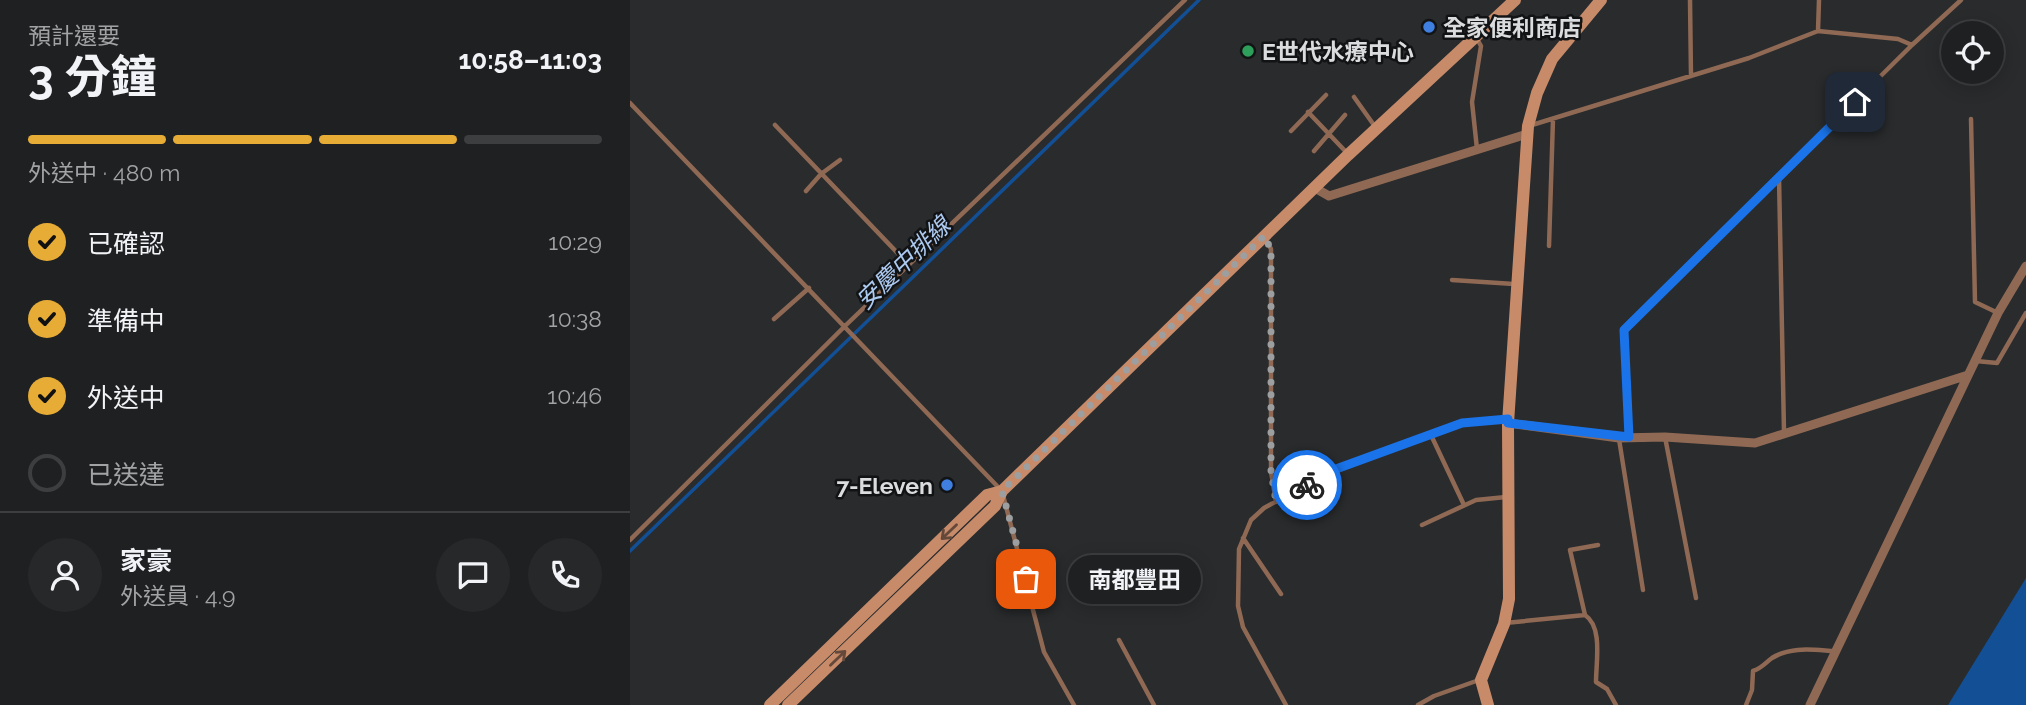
<!DOCTYPE html>
<html lang="zh-TW">
<head>
<meta charset="utf-8">
<style>
	body { margin:0; font-family:Raleway,"Noto Sans TC",sans-serif; background:#27282a; color:#f1f3f6; height:100vh; display:flex; flex-direction:column; font-size:26px; white-space:nowrap }
	* { box-sizing:border-box; margin:0 }
	p { font-size:23px; color:#a1a3a5 }
	.icon { flex:none; width:38px; height:38px; fill:none; stroke:currentColor; stroke-width:2; stroke-linecap:round; stroke-linejoin:round }
	.map { position:relative; flex:1; overflow:hidden }
	.details { display:flex; flex-direction:column; background:#1f2022; width:630px }
	.details>* { flex:none }
	.tools { position:absolute; left:1311px; top:21px; display:grid; gap:14px }
	.tools a { display:grid; place-items:center; width:63px; height:63px; border-radius:50%; background:#1f2022; box-shadow:0 4px 18px #0003,0 0 0 2px #3c3e40; font-size:35px }
	.pin { position:absolute; display:grid; place-items:center; width:60px; height:60px; color:#fff; margin:-30px; border-radius:14px; box-shadow:0 4px 10px #0006 }
	.courier { position:absolute; display:grid; place-items:center; width:70px; height:70px; margin:-35px; border:5px solid #1a73e8; border-radius:50%; background:#fff; color:#222; box-shadow:0 2px 9px #0007 }
	.bubble { position:absolute; height:49px; border-radius:24px; background:#1f2022; box-shadow:0 4px 18px #0003,0 0 0 2px #3c3e40; font-size:23px; font-weight:700; line-height:49px; text-align:center }
	.summary em { font-style:normal; font-weight:700 }
	.summary div { display:flex; flex-direction:column-reverse }
	.summary { display:flex; align-items:center; justify-content:space-between; height:119px; padding:0 28px }
	h1 { font-size:46px; font-weight:700; line-height:52px }
	.bar { display:grid; grid-template-columns:repeat(4,1fr); gap:10px 7px; align-content:center; height:84px; padding:0 28px }
	.bar i { height:9px; border-radius:5px; background:#3c3e40 }
	.bar .active { background:#e6ac36 }
	.bar p { grid-column:span 4 }
	.line { display:flex; align-items:center; gap:18px; padding:0 28px; border-top:2px solid #3c3e40 }
	.line div { flex:1 }
	.round { display:grid; place-items:center; flex:none; width:74px; height:74px; border-radius:37px; background:#27282a }
	ol { padding:0 28px; list-style:none }
	li { display:flex; align-items:center; gap:21px; height:77px }
	li p { margin-inline-start:auto }
	li .icon { padding:7px; border-radius:50%; background:#e6ac36; color:#111; stroke-width:4 }
	li:last-child { color:#a1a3a5 }
	li i { width:38px; height:38px; border:4px solid #3c3e40; border-radius:50% }
	main { display:flex; flex:1; min-height:0 }
	.map>svg:first-child { display:block }
	.water { fill:#124f94 }
	.lines { fill:none; stroke-linecap:round; stroke-linejoin:round }
	.stream { stroke:#124f94; stroke-width:3.5 }
	.lane { stroke:#8f6954; stroke-width:4.5 }
	.street { stroke:#8f6954; stroke-width:9 }
	.secondary { stroke:#c88b6a; stroke-width:12 }
	.oneway { stroke:#64493b }
	.done { stroke:#9c9e9f; stroke-width:7; stroke-dasharray:0 12.6 }
	.route { stroke:#1a73e8; stroke-width:9 }
	.shop-dot { fill:#3f7fe0; stroke:#121314; stroke-width:2.5 }
	.leisure-dot { fill:#2e9e5b; stroke:#121314; stroke-width:2.5 }
	.labels { text-anchor:middle; dominant-baseline:central; stroke-width:5; stroke-linejoin:round; paint-order:stroke }
	.poi-label { font-size:23px; font-weight:bold; fill:#dadcdd; stroke:#121314; text-anchor:start }
	.water-label { font-size:24px; font-style:italic; fill:#acc9f0; stroke:#121314 }
</style>
</head>
<body>
<main>
<section class="details">
<div class="summary"><div><h1>3 分鐘</h1><p>預計還要</p></div><em>10:58–11:03</em></div>
<div class="bar"><i class="active"></i><i class="active"></i><i class="active"></i><i></i><p>外送中 · 480 m</p></div>
<ol>
<li><svg class="icon" aria-label="check" viewBox="0 0 24 24"><path d="M5 12l5 5 9-10"/></svg>已確認<p>10:29</p></li>
<li><svg class="icon" aria-label="check" viewBox="0 0 24 24"><path d="M5 12l5 5 9-10"/></svg>準備中<p>10:38</p></li>
<li><svg class="icon" aria-label="check" viewBox="0 0 24 24"><path d="M5 12l5 5 9-10"/></svg>外送中<p>10:46</p></li>
<li><i></i>已送達</li>
</ol>
<div class="line" style="height:126px"><a class="round"><svg class="icon" aria-label="person" viewBox="0 0 24 24"><circle cx="12" cy="8" r="4"/><path d="M4 21q1-7 8-7t8 7"/></svg></a><div><b>家豪</b><p>外送員 · 4.9</p></div><a class="round"><svg class="icon" aria-label="chat" viewBox="0 0 24 24"><path d="M4 5h16v11H9l-5 4z"/></svg></a><a class="round"><svg class="icon" aria-label="phone" viewBox="0 0 24 24"><path d="M5 4h4l2 5-3 2q2 4 5 5l2-3 5 2v4C11 20 4 13 5 4z"/></svg></a></div>
</section>
<div class="map">
<svg width="1396" height="705" viewBox="0 0 1396 705">
	<rect width="100%" height="100%" fill="#292b2d"/>
	<path class="water" d="M1396,578v127h-78z"/>
	<g class="lines">
		<path class="stream" d="M0,551l569,-551"/>
		<path class="lane" d="M1060,0l1,76
			M1188,31l1,-31
			M846,37l5,9 -9,56 5,47
			M1282,45l49,-45
			M724,97l22,31
			M0,103l369,385
			M678,112l40,42
			M1341,119l4,183 23,11
			M145,125l134,140
			M902,125l217,-67 69,-27 80,8 14,6 -133,132
			M661,131l35,-36
			M684,151l31,-36
			M176,191l15,-17 19,-14
			M636,239l5,10v223l5,30
			M919,246l4,-127
			M822,280l62,4
			M144,319l35,-31
			M1346,361l21,2 29,-50
			M801,435l33,70
			M999,437l-5,-107 155,-153 5,255
			M1035,437l31,161
			M989,439l24,151
			M373,495l41,157 30,53
			M792,525l54,-25 30,-3
			M613,538l38,56
			M0,540l215,-214 340,-326
			M955,615l-15,-65 28,-5
			M875,623l80,-8c18,12 11,47 11,67l11,7 9,16
			M489,640l35,65
			M656,705l-43,-78 -5,-21 1,-57 12,-29 13,-12 72,-39 126,-46 45,-4
			M788,705l16,-9 45,-16
			M1116,705l6,-15 1,-19c9,-3 12,-8 19,-13 19,-12 42,-8 63,-7"/>
		<path class="street" d="M685,188l14,8 198,-62
			M878,423l111,15 46,-1 90,6 213,-68
			M1180,705l188,-392 28,-47"/>
		<path class="secondary" d="M140,705l217,-210 15,-4
			M158,705l207,-199 7,-15 346,-336 167,-155
			M858,705l-7,-25 23,-56 5,-25 -1,-176 20,-297 9,-33 15,-34 49,-59"/>
	</g>
	<defs><path id="oneway-shaft" d="M-6 0H5M1.5-3L5.5 0L1.5 3" fill="none" stroke-width="1.6" stroke-linecap="round" stroke-linejoin="round" transform="scale(1.75)"/></defs>
	<g class="oneway">
		<use href="#oneway-shaft" transform="translate(319 532) rotate(136)"/>
		<use href="#oneway-shaft" transform="translate(208 658) rotate(-44)"/>
	</g>
	<g class="lines">
		<path class="done" d="M396,579l-24,-88 262,-255 7,13v223l5,30 31,-17"/>
		<path class="route" d="M677,485l29,-16 126,-46 46,-4v4l121,14 -5,-107 231,-228"/>
	</g>
	<g class="shop-dot">
		<circle cx="799" cy="27" r="7"/>
		<circle cx="317" cy="485" r="7"/>
	</g>
	<circle class="leisure-dot" cx="618" cy="51" r="7"/>
	<g class="labels">
		<g class="poi-label">
			<text x="813" y="27">全家便利商店</text>
			<text x="632" y="51">E世代水療中心</text>
			<text x="303" y="485" text-anchor="end">7-Eleven</text>
		</g>
		<g class="water-label">
			<text transform="translate(273 263) rotate(-44)">安慶中排線</text>
		</g>
	</g>
</svg>
<div class="tools">
<a><svg class="icon" aria-label="locate" viewBox="0 0 24 24"><circle cx="12" cy="12" r="6"/><path d="M12 2v4M12 18v4M2 12h4M18 12h4"/></svg></a>
</div>
<div class="pin" style="left:396px;top:579px;background:#ea580c"><svg class="icon" aria-label="bag" viewBox="0 0 24 24"><path d="M5 8h14l-1 12H6zM9 8a3 3 0 0 1 6 0"/></svg></div>
<div class="pin" style="left:1225px;top:102px;background:#1f2937"><svg class="icon" aria-label="home" viewBox="0 0 24 24"><path d="M3 11l9-7 9 7M6 9v11h12V9"/></svg></div>
<div class="courier" style="left:677px;top:485px"><svg class="icon" aria-label="bike" viewBox="0 0 24 24"><circle cx="6" cy="16" r="4"/><circle cx="18" cy="16" r="4"/><path d="M6 16l4-8h5l3 8M10 8l3 8H6M13 5h3"/></svg></div>
<div class="bubble" style="left:438px;top:555px;width:133px">南都豐田</div>
</div>
</main>
</body>
</html>
